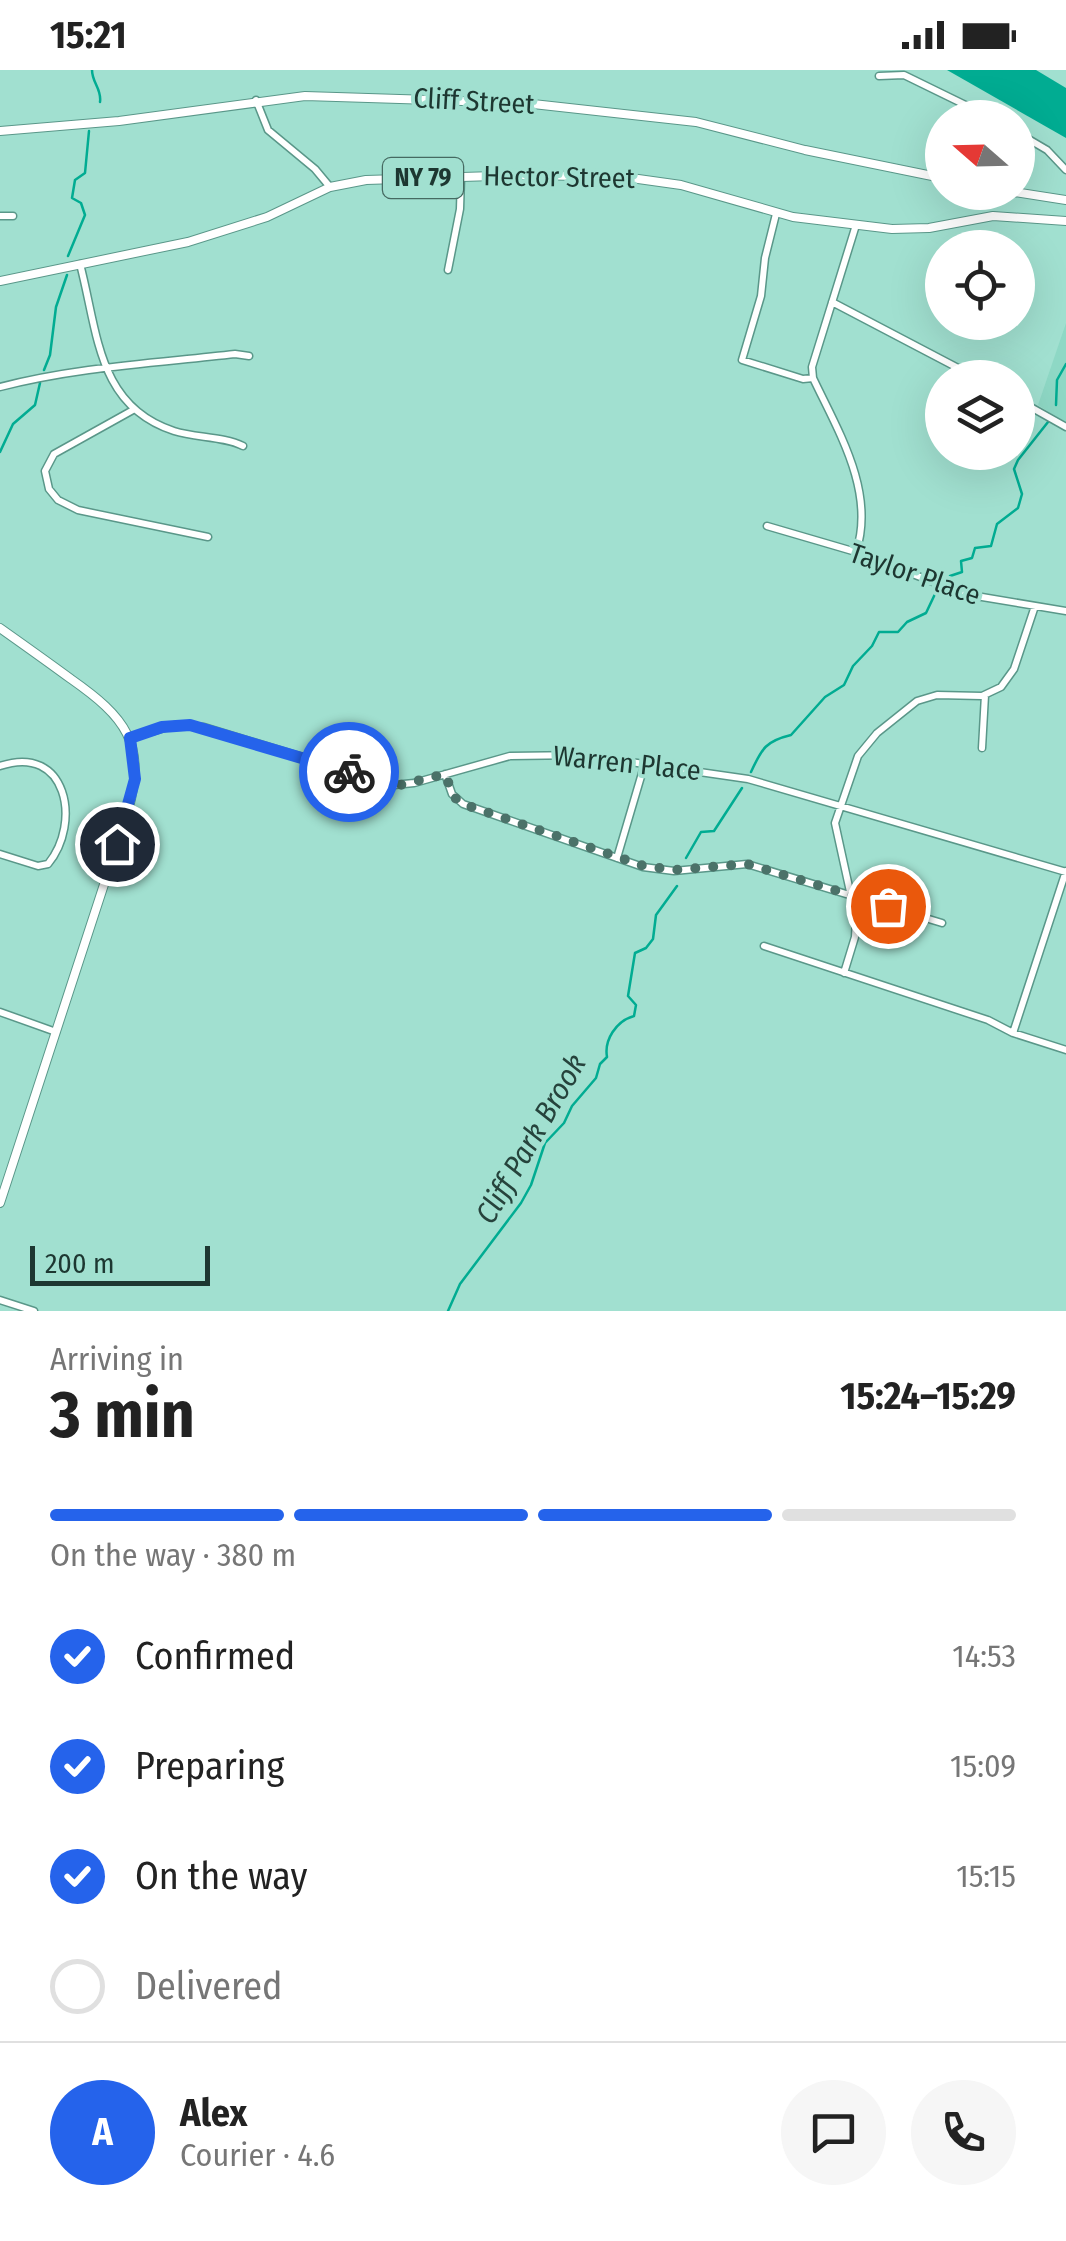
<!DOCTYPE html>
<html lang="en">
<head>
<meta charset="utf-8">
<style>
	body { margin:0; font-family:"Fira Sans Condensed",sans-serif; background:#f6f6f6; color:#222; height:100vh; display:flex; flex-direction:column; font-size:38px; white-space:nowrap }
	* { box-sizing:border-box; margin:0 }
	p { font-size:32px; color:#767676 }
	.icon { flex:none; width:55px; height:55px; fill:none; stroke:currentColor; stroke-width:2; stroke-linecap:round; stroke-linejoin:round }
	.map { position:relative; height:1241px; overflow:hidden }
	.side { display:flex; flex-direction:column; background:#fff; flex:1 }
	.side>* { flex:none }
	.needle { width:65px; rotate:290deg }
	.buttons { position:absolute; left:925px; top:30px; display:grid; gap:20px }
	.buttons a { display:grid; place-items:center; width:110px; height:110px; border-radius:50%; background:#fff; box-shadow:0 10px 40px #0002; font-size:50px }
	.scale { position:absolute; left:30px; bottom:25px; width:180px; box-sizing:border-box; padding-left:10px; border:5px solid #1d3731; border-top:0; font-size:28px; line-height:35px; white-space:nowrap; color:#1d3731; -webkit-text-stroke:8px #a1e0d0; paint-order:stroke }
	.pin { position:absolute; display:grid; place-items:center; width:85px; height:85px; color:#fff; margin:-42px; border:5px solid #fff; border-radius:50%; box-shadow:0 2px 10px #0007 }
	.courier { position:absolute; display:grid; place-items:center; width:100px; height:100px; margin:-50px; border:8px solid #2563eb; border-radius:50%; background:#fff; color:#222; box-shadow:0 2px 12px #0007 }
	.head em { font-style:normal; font-weight:700 }
	.head div { display:flex; flex-direction:column-reverse }
	.head { display:flex; align-items:center; justify-content:space-between; height:170px; padding:0 50px }
	h1 { font-size:65px; font-weight:700; line-height:75px }
	.bar { display:grid; grid-template-columns:repeat(4,1fr); gap:15px 10px; align-content:center; height:120px; padding:0 50px }
	.bar i { height:12px; border-radius:8px; background:#e0e0e0 }
	.bar .selected { background:#2563eb }
	.bar p { grid-column:span 4 }
	.line { display:flex; align-items:center; gap:25px; padding:0 50px; border-top:2px solid #e0e0e0 }
	.line div { flex:1 }
	.round { display:grid; place-items:center; flex:none; width:105px; height:105px; border-radius:52px; background:#f6f6f6 }
	ol { padding:0 50px; list-style:none }
	li { display:flex; align-items:center; gap:30px; height:110px }
	li p { margin-inline-start:auto }
	li .icon { padding:10px; border-radius:50%; background:#2563eb; color:#fff; stroke-width:4 }
	li:last-child { color:#767676 }
	li i { width:55px; height:55px; border:5px solid #e0e0e0; border-radius:50% }
	.status { display:flex; justify-content:space-between; align-items:center; height:70px; padding:0 50px; background:#fff; direction:ltr }
	.status svg { height:28px; fill:currentColor }
	.map>svg:first-child { display:block }
	.built { fill:#8ed8c5 }
	.water { fill:#01ac92 }
	.lines { fill:none; stroke-linecap:round; stroke-linejoin:round }
	.stream { stroke:#01ac92; stroke-width:2.5 }
	.minor-casing { stroke:#5a9789; stroke-width:9 }
	.major-casing { stroke:#5a9789; stroke-width:10 }
	.minor { stroke:#fff; stroke-width:6 }
	.major { stroke:#fff; stroke-width:8 }
	.done { stroke:#4b7269; stroke-width:10; stroke-dasharray:0 18 }
	.route { stroke:#2563eb; stroke-width:12 }
	.labels { text-anchor:middle; dominant-baseline:central; stroke-width:8; stroke-linejoin:round; paint-order:stroke }
	.shield { fill:#a1e0d0; stroke:#456a61; stroke-width:2.5 }
	.shield-label { font-size:25px; font-weight:bold; fill:#1d3731 }
	.street-label { font-size:28px; fill:#1d3731; stroke:#a1e0d0 }
	.water-label { font-size:30px; font-style:italic; fill:#26433c; stroke:#a1e0d0 }
</style>
</head>
<body>
<div class="status"><b>15:21</b><svg viewBox="0 0 49 12"><path d="M0 12V9h3v3zM5 12V6h3v6zM10 12V3h3v9zM15 12V0h3v12zM26 1h20v11H26zM47 4h2v5h-2z"/></svg></div>
<div class="map">
<svg width="1066" height="1241" viewBox="0 0 1066 1241">
	<rect width="100%" height="100%" fill="#a1e0d0"/>
	<path class="built" d="M1066,253v100l-28,-18z"/>
	<path class="water" d="M947,0h89l30,18v50z"/>
	<g class="lines">
		<path class="stream" d="M92,0c0,13 10,19 8,32
			M68,186l17,-41 -4,-12 -9,-5 3,-18 10,-7 4,-42
			M44,300l6,-15 6,-48 11,-32
			M1056,335l1,-25 9,-16
			M0,382l13,-28 22,-19 5,-22
			M950,506l12,-4 -1,-11 11,-3 3,-10 16,-2 6,-22 21,-16 4,-14 -8,-25 4,-9 30,-38
			M751,702c11,-24 15,-31 40,-37l34,-38 19,-12 9,-19 19,-20 7,-14h19l9,-10 19,-9 9,-19
			M686,788l15,-26 13,-1 28,-43
			M448,1241l12,-27 61,-81 10,-18 14,-42 19,-20 8,-17 24,-28 4,-14 7,-7c-3,-17 9,-36 27,-41l2,-11 -8,-9 7,-43 11,-5 7,-9 3,-24 21,-29"/>
		<defs>
			<path id="minor" d="M879,6l25,-1 88,43
				M256,30l12,30 47,39 15,18
				M1018,63l29,17 19,20
				M776,144l-11,44 -4,38 -19,64 61,19 10,-1
				M0,146h13
				M80,194c18,68 17,142 94,167 22,7 49,5 69,15
				M448,200l12,-61 1,-33
				M832,232l145,76
				M0,317c77,-20 157,-24 235,-33l14,2
				M1018,330l48,27
				M133,340l-79,44 -9,17 4,18 9,11 20,10 130,27
				M767,456l89,26 108,42 102,17
				M856,482c20,-60 -18,-121 -43,-174l-1,-11 44,-142
				M130,668l45,-13 29,2 190,58 20,-2 96,-27 72,-1 166,24 318,93
				M982,678l3,-53
				M0,696c67,-23 82,57 48,98l-10,2 -38,-12
				M445,704l7,20 11,10 180,63 31,4 73,-7 195,59
				M617,788l28,-95
				M764,876l224,74 25,13 53,17
				M844,903l11,-36 1,-18 -21,-96 23,-67 19,-23 40,-32 20,-6 45,1 19,-9 13,-18 21,-63
				M0,942l56,20
				M1013,963l53,-162
				M0,1230l34,11"/>
			<path id="major" d="M0,61l119,-10 186,-25 219,7 172,19 109,28 137,28
				M1014,122l52,8
				M0,211l188,-39 79,-25 63,-30 36,-7 164,-5 94,2 57,8 112,32 99,12 37,-1 64,-12 73,5
				M0,558c24,17 48,34 71,51 54,38 76,64 57,132l-128,392"/>
		</defs>
		<use href="#minor" class="minor-casing"/>
		<use href="#major" class="major-casing"/>
		<use href="#minor" class="minor"/>
		<use href="#major" class="major"/>
	</g>
	<g class="lines">
		<path class="done" d="M349,702l51,13 45,-11 9,23 9,7 181,62 30,4 73,-6 141,42"/>
		<path class="route" d="M117,774l18,-65 -5,-41 32,-11 28,-2 159,47"/>
	</g>
	<g class="labels">
		<rect class="shield" x="383" y="88" width="80" height="40" rx="8"/>
		<g class="shield-label">
			<text x="423" y="108">NY 79</text>
		</g>
		<g class="street-label">
			<text transform="translate(474 31) rotate(3)">Cliff Street</text>
			<text transform="translate(559 107) rotate(1)">Hector Street</text>
			<text transform="translate(915 504) rotate(19)">Taylor Place</text>
			<text transform="translate(627 693) rotate(6)">Warren Place</text>
		</g>
		<g class="water-label">
			<text transform="translate(531 1069) rotate(-60)">Cliff Park Brook</text>
		</g>
	</g>
</svg>
<div class="buttons">
<a><svg class="needle" viewBox="-14 -14 28 28"><path d="M0-13l5 13h-10z" fill="#e53935"/><path d="M0 13l5-13h-10z" fill="#767676"/></svg></a>
<a><svg class="icon" aria-label="locate" viewBox="0 0 24 24"><circle cx="12" cy="12" r="6"/><path d="M12 2v4M12 18v4M2 12h4M18 12h4"/></svg></a>
<a><svg class="icon" aria-label="layers" viewBox="0 0 24 24"><path d="M12 4l9 5-9 5-9-5zM3 14l9 5 9-5"/></svg></a>
</div>
<div class="scale">200 m</div>
<div class="pin" style="left:888px;top:836px;background:#ea580c"><svg class="icon" aria-label="bag" viewBox="0 0 24 24"><path d="M5 8h14l-1 12H6zM9 8a3 3 0 0 1 6 0"/></svg></div>
<div class="pin" style="left:117px;top:774px;background:#1f2937"><svg class="icon" aria-label="home" viewBox="0 0 24 24"><path d="M3 11l9-7 9 7M6 9v11h12V9"/></svg></div>
<div class="courier" style="left:349px;top:702px"><svg class="icon" aria-label="bike" viewBox="0 0 24 24"><circle cx="6" cy="16" r="4"/><circle cx="18" cy="16" r="4"/><path d="M6 16l4-8h5l3 8M10 8l3 8H6M13 5h3"/></svg></div>
</div>
<section class="side">
<div class="head"><div><h1>3 min</h1><p>Arriving in</p></div><em>15:24–15:29</em></div>
<div class="bar"><i class="selected"></i><i class="selected"></i><i class="selected"></i><i></i><p>On the way · 380 m</p></div>
<ol>
<li><svg class="icon" aria-label="check" viewBox="0 0 24 24"><path d="M5 12l5 5 9-10"/></svg>Confirmed<p>14:53</p></li>
<li><svg class="icon" aria-label="check" viewBox="0 0 24 24"><path d="M5 12l5 5 9-10"/></svg>Preparing<p>15:09</p></li>
<li><svg class="icon" aria-label="check" viewBox="0 0 24 24"><path d="M5 12l5 5 9-10"/></svg>On the way<p>15:15</p></li>
<li><i></i>Delivered</li>
</ol>
<div class="line" style="height:180px"><b class="round" style="background:#2563eb;color:#fff">A</b><div><b>Alex</b><p>Courier · 4.6</p></div><a class="round"><svg class="icon" aria-label="chat" viewBox="0 0 24 24"><path d="M4 5h16v11H9l-5 4z"/></svg></a><a class="round"><svg class="icon" aria-label="phone" viewBox="0 0 24 24"><path d="M5 4h4l2 5-3 2q2 4 5 5l2-3 5 2v4C11 20 4 13 5 4z"/></svg></a></div>
</section>
</body>
</html>
